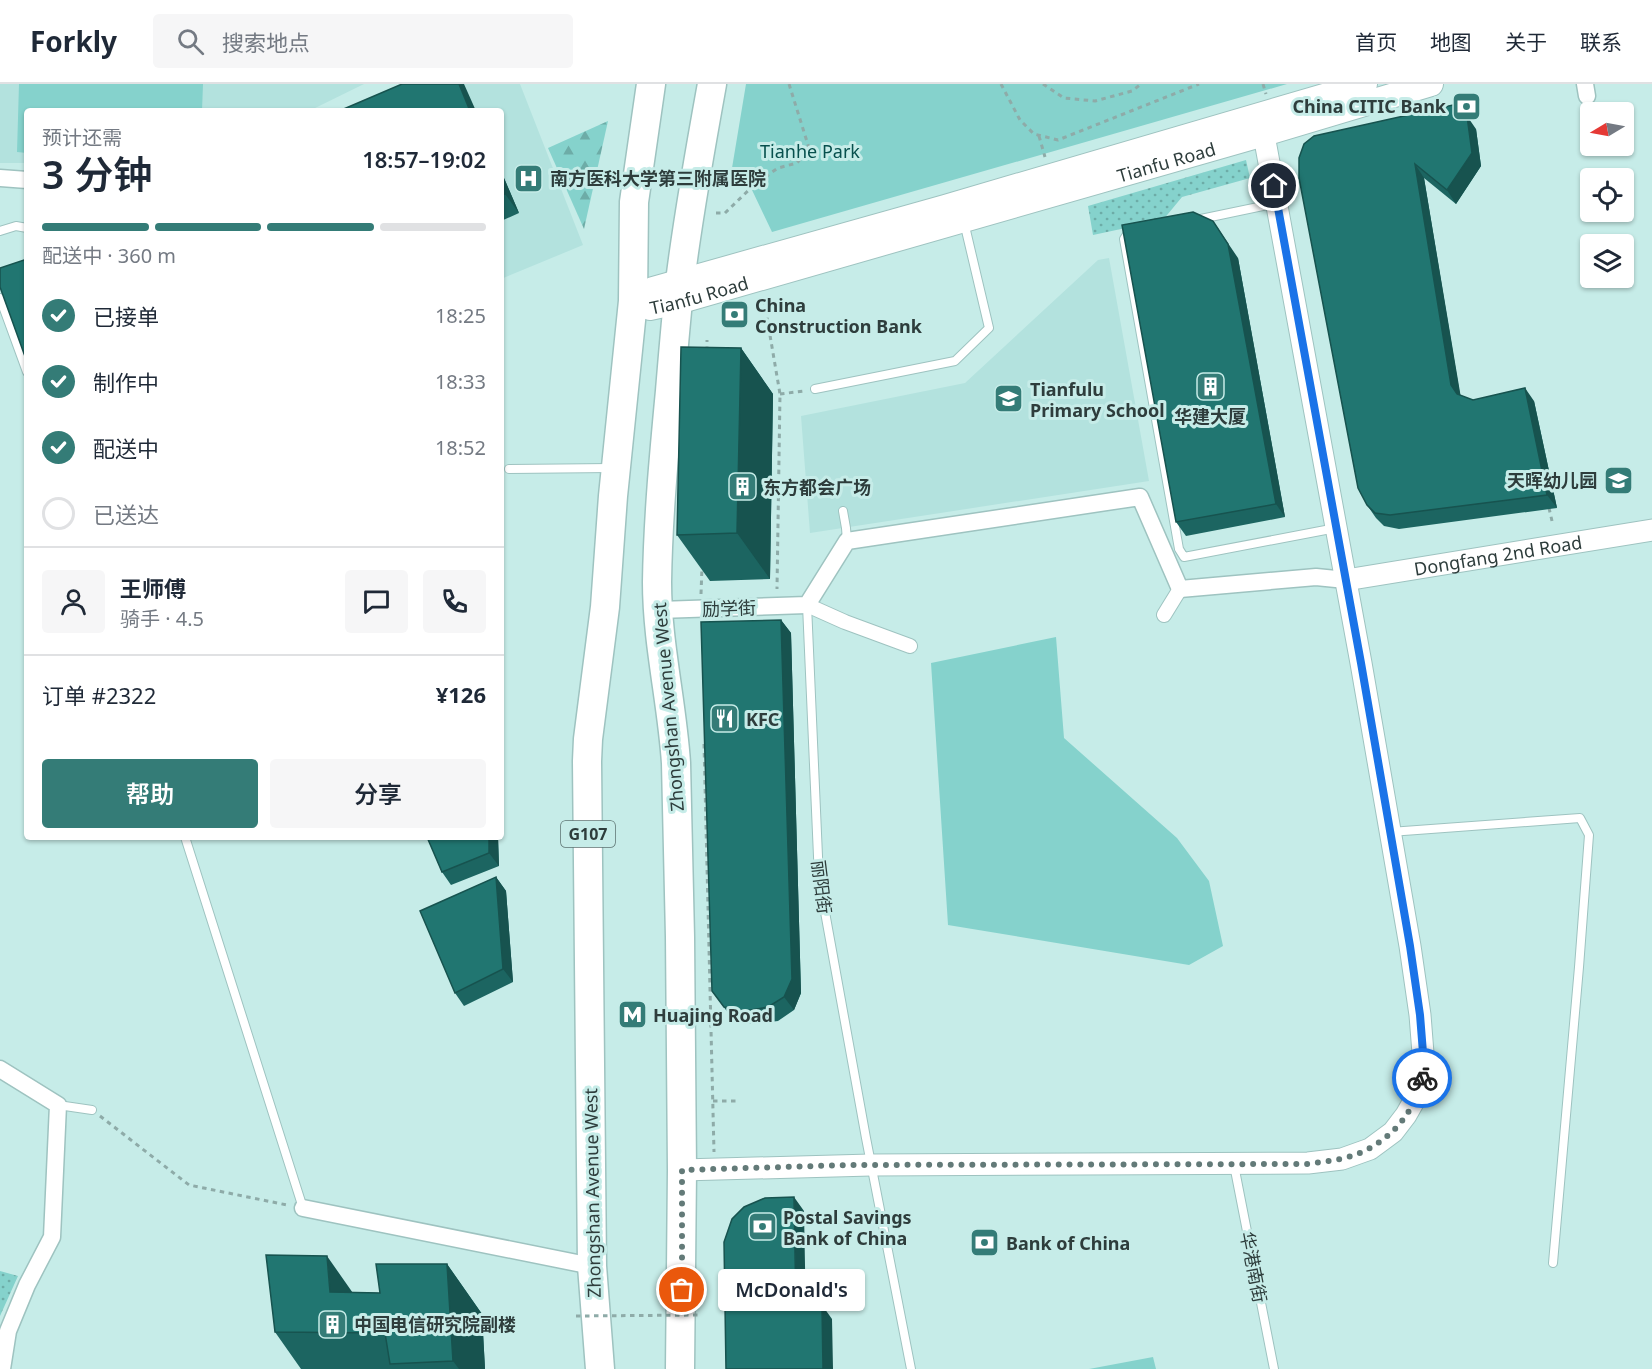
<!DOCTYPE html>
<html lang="zh">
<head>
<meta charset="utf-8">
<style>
	body { margin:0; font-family:"Noto Sans","Noto Sans SC",sans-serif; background:#f6f6f7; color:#1f2937; height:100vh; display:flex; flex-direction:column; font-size:22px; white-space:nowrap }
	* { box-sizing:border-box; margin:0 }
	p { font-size:20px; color:#747a83 }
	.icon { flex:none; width:33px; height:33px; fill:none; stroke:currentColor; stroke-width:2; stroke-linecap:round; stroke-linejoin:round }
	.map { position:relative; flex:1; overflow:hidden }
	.details { position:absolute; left:24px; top:24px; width:480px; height:732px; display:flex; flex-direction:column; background:#fff; border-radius:6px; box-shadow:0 2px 4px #0004 }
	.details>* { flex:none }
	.needle { width:39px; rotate:260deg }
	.buttons { position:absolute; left:1580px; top:18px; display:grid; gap:12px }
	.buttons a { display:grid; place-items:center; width:54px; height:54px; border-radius:6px; background:#fff; box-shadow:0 2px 4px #0004; font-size:30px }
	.pin { position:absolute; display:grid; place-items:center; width:51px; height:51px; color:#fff; margin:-26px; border:3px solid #fff; border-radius:50%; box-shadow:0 2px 6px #0007 }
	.courier { position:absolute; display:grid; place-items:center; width:60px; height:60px; margin:-30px; border:4px solid #1a73e8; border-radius:50%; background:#fff; color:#222; box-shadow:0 2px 8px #0007 }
	.bubble { position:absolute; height:42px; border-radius:6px; background:#fff; box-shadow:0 2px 4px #0004; font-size:20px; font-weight:600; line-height:42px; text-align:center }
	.summary em { font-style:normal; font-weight:600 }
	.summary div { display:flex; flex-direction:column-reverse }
	.summary { display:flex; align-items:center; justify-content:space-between; height:102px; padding:0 18px }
	h1 { font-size:39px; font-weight:600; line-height:45px }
	.bar { display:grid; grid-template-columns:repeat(4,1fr); gap:9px 6px; align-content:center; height:72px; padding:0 18px }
	.bar i { height:8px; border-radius:4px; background:#e0e1e3 }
	.bar .on { background:#347c77 }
	.bar p { grid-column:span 4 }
	.line { display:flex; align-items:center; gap:15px; padding:0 18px; border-top:2px solid #e0e1e3 }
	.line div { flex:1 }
	.round { display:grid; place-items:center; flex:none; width:63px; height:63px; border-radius:6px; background:#f6f6f7 }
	ol { padding:0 18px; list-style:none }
	li { display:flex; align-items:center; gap:18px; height:66px }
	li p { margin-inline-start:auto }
	li .icon { padding:6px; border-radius:50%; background:#347c77; color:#fff; stroke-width:4 }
	li:last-child { color:#747a83 }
	li i { width:33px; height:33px; border:3px solid #e0e1e3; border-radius:50% }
	.button { display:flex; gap:12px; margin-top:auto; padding:12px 18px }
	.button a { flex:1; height:69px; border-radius:6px; background:#347c77; color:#fff; font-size:24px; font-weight:600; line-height:69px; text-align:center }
	.button a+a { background:#f6f6f7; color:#1f2937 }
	header { display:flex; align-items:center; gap:36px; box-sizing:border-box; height:84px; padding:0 30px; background:#fff; border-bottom:2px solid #e0e1e3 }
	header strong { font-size:28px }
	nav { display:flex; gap:33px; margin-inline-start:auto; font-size:21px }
	.search { width:420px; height:54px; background:#f6f6f7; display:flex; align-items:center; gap:15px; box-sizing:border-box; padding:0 21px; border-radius:6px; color:#747a83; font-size:22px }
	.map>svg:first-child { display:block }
	.built { fill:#b3e2de }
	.green { fill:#85d2cc }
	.forest { fill:url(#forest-firs) }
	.garden { fill:url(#garden-dots) }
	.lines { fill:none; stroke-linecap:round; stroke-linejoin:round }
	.service-casing { stroke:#9ec3c0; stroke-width:10 }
	.pedestrian-casing { stroke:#9ec3c0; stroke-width:16 }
	.minor-casing { stroke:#9ec3c0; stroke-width:19 }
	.tertiary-casing { stroke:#9ec3c0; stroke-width:23 }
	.secondary-casing { stroke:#9ec3c0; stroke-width:26 }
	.trunk-casing { stroke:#9ec3c0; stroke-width:31 }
	.path { stroke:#8eaba8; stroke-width:3; stroke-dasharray:4.5 4.5; stroke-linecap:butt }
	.service { stroke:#fff; stroke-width:8 }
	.pedestrian { stroke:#fff; stroke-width:14 }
	.minor { stroke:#fff; stroke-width:16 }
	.tertiary { stroke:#fff; stroke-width:21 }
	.secondary { stroke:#fff; stroke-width:24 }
	.trunk { stroke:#fff; stroke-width:28 }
	.path-bridge { stroke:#8eaba8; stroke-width:3; stroke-dasharray:4.5 4.5; stroke-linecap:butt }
	.wall { fill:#1c6561 }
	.shaded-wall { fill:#17534f }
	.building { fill:#217671; stroke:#17534f; stroke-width:1.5 }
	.done { stroke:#637a78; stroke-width:6; stroke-dasharray:0 10.8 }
	.route { stroke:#1a73e8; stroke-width:8 }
	.labels { text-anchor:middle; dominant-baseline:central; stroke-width:6; stroke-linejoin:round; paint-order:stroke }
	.shield { fill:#c6ece8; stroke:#5c7270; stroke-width:1.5 }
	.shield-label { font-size:16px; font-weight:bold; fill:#2e3d3c }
	.poi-label { font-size:18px; font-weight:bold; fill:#2e3d3c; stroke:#c6ece8; text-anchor:start }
	.park-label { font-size:18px; fill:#07504d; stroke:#c6ece8 }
	.street-label { font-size:18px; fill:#2e3d3c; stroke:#c6ece8 }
</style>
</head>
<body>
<header>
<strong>Forkly</strong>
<div class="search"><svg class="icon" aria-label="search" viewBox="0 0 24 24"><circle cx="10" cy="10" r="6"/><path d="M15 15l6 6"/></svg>搜索地点</div>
<nav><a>首页</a><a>地图</a><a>关于</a><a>联系</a></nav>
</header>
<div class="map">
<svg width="1652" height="1285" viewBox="0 0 1652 1285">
	<defs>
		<pattern id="forest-firs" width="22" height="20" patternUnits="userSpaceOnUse" patternTransform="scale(1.5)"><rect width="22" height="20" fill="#85d2cc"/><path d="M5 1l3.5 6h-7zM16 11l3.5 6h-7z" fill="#6daca7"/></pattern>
		<pattern id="garden-dots" width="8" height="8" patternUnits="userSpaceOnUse" patternTransform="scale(1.5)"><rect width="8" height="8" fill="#85d2cc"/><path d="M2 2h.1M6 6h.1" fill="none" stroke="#6daca7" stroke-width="1.8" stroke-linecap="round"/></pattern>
	</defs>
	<rect width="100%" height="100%" fill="#c6ece8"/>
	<path class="built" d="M0,0h364l-55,27h-282v52h-27z
		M443,0h77l63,161 -82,34v-168h-120z
		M1109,174l40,223 -339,52 -9,-117 164,-33 133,-123z"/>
	<path class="green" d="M19,0h184l-1,27h-175v42l-10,-1z
		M746,0h541l-515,148 -20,-42 -23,-4z
		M1056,553l8,101 113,100 32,43 14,65 -34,19 -241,-40 -17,-262z
		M1153,1273l3,12h-67z"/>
	<path class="forest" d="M608,37l-24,108 -36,-81z"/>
	<path class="garden" d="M1246,76l4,18 -68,19 -19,23 -70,15 -5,-29z
		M0,1187l18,5 -18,40z"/>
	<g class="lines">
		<defs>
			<path id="service" d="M1196,136l81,-17
				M0,147l16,-5 11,2
				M1133,148l-5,1 -4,6 55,310 5,8 152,-29
				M0,214l27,74
				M815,305l140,-28 34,-33 -25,-106
				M509,385l103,-1
				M843,427l3,17 1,13
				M807,521l12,274 47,259 45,231
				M1390,748l190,-14 9,17 -10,132 -26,296
				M185,753l118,371
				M58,1021l34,5
				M1234,1081l40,204"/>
			<path id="pedestrian" d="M807,521l38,17 65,24
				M1164,531l16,-26"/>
			<path id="minor" d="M1585,0l2,12
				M0,94l27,2
				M659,526l148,-5 40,-64 293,-44 40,92 136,-12 30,3
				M0,985l58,36 -6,132 -25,48 -19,46 -6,38
				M303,1124l289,58"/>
			<g id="tertiary">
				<path id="s1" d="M1346,496l306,-50"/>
				<path d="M682,1086l189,-5 437,-2 34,-4 28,-10 23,-17 13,-17 13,-23 5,-26 -4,-51 -10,-69 -49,-283 -100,-544"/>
			</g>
			<g id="secondary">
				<path id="s2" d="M633,217l17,7 28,-6 586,-168 167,-50"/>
				<path d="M633,217l20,-12 292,-82 420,-123"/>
			</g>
			<path id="trunk" d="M600,1285l-8,-103 -5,-505 1,-22 17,-132 8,-111 20,-195 1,-99 17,-118
				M680,1285l2,-199 -2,-233 -4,-174c-4,-61 -19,-120 -19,-181 1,-64 7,-128 13,-191 3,-36 6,-73 10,-109 8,-66 20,-132 32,-198"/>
		</defs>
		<use href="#service" class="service-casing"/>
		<use href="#pedestrian" class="pedestrian-casing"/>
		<use href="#minor" class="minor-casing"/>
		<use href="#tertiary" class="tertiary-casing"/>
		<use href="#secondary" class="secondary-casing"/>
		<use href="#trunk" class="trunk-casing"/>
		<path class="path" d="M1001,0l19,36 14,14 24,6 141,-56
			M1043,0l21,14 31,3 37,-10 9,-7
			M1263,0l3,10
			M1039,52l6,21
			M716,129h9l30,-29 23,-16 19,-5 12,-15 -20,-64
			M764,216l16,94 -3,195
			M707,267v-11
			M780,310l24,-3
			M1549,424l3,13
			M701,510l1,-27
			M704,660l10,408
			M713,1017h26
			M100,1032l89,69 98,20"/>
		<use href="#service" class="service"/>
		<use href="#pedestrian" class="pedestrian"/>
		<use href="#minor" class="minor"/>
		<use href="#tertiary" class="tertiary"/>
		<use href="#secondary" class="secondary"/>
		<use href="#trunk" class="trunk"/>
		<path class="path-bridge" d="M576,1232l124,-1"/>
	</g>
	<path class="wall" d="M1476,45l5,37 -25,38 -32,-26 36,217 13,5 61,1 23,107 -158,21 -15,-3 -8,-8 -9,-13 -68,-327z
		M501,87l18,42 -18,8z
		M1238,174l47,259 -99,19 -10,-14z
		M741,264l32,46 -3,185 -60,2 -33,-46z
		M781,536l10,13 10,360 -7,17 -16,11 -23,3 -21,-3 -22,-30z
		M427,753h71l1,29 -48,19 -9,-13z
		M496,793l10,14 7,91 -49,24 -9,-13z
		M447,1180l35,50 3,55h-184l-26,-37 77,-40 28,1z"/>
	<path class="shaded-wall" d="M459,0h5l12,27h-6z
		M1467,32l9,13 5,37 -25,38 -9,-14z
		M1415,80l9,14 37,220 -4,-4 -6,-9z
		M501,87l18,42 -14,-19 -4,-10z
		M1213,137l25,37 47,259 -9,-13z
		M741,264l32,46 -3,185 -33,-46z
		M1525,304l9,13 23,107 -10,-13z
		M781,536l10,13 10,360 -7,17 -10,-13z
		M489,753h9l1,29 -10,-13z
		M496,793l10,14 7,91 -10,-13z
		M794,1113l10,14 2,108 -10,-13z
		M327,1172l35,50 -32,-14z
		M447,1180l35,50 3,55h-26l-6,-8z
		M822,1221l10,14 1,50h-10z"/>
	<path class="building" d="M402,0h57l11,27h-131z
		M1453,21l9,4 5,7 5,37 -25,37 -32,-26 36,221 6,9 16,6 52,-12 22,107 -157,20 -15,-2 -8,-8 -9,-17 -59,-310v-20l5,-14 10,-8z
		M501,100l4,10 -4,1z
		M1193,128l20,9 15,23 48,260 -100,18 -54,-297z
		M27,175v103l-27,-75v-19z
		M681,263l60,1 -4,185 -60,2z
		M781,536l11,359 -8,18 -16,10 -23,4 -21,-4 -12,-16 -11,-369z
		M427,753h62v16l-47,19z
		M496,793l7,92 -48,24 -35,-82z
		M794,1113l2,109 26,-1 1,64h-97l-2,-127 8,-23 12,-12 21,-9z
		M266,1171l61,1 3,36 50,1 -4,-29h71l6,97 -63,3 -5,-31 -110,-1z"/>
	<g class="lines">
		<path class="done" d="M682,1206v-120l167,-5 459,-1c11,-2 22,-3 32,-5 41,-8 74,-41 82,-81"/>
		<path class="route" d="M1274,102l87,477 49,283 10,69 4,50 -2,13"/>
	</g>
	<defs>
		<symbol id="bank-square" viewBox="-11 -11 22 22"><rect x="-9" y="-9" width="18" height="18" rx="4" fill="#347c77" stroke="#c6ece8"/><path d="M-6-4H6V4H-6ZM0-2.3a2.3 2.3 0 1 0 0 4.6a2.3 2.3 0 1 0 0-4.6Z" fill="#fff"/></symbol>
		<symbol id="hospital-square" viewBox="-11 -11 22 22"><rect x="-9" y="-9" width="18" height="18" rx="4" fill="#347c77" stroke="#c6ece8"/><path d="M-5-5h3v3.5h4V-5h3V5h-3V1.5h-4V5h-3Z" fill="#fff"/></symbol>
		<symbol id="building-square" viewBox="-11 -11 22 22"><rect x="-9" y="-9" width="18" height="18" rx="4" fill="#347c77" stroke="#c6ece8"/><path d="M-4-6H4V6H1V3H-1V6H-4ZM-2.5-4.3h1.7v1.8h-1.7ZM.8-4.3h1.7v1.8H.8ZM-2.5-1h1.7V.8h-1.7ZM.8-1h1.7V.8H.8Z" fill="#fff"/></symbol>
		<symbol id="school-square" viewBox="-11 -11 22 22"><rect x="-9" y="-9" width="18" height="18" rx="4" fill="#347c77" stroke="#c6ece8"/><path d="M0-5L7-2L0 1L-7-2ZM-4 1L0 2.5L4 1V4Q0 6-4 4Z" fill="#fff"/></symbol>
		<symbol id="restaurant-square" viewBox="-11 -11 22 22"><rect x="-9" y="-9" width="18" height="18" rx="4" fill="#347c77" stroke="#c6ece8"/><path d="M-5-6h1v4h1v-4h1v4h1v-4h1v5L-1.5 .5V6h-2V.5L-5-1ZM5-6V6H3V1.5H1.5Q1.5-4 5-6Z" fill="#fff"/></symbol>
		<symbol id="metro-square" viewBox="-11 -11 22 22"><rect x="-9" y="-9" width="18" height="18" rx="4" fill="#347c77" stroke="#c6ece8"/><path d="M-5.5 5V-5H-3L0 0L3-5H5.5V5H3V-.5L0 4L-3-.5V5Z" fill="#fff"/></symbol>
	</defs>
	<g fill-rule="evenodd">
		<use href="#bank-square" x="1450" y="6" width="33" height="33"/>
		<use href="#hospital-square" x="512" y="78" width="33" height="33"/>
		<use href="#bank-square" x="718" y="214" width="33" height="33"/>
		<use href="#building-square" x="1194" y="286" width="33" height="33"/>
		<use href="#school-square" x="992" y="298" width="33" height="33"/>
		<use href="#school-square" x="1602" y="380" width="33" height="33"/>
		<use href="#building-square" x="726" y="386" width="33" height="33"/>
		<use href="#restaurant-square" x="708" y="618" width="33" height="33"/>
		<use href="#metro-square" x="616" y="914" width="33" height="33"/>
		<use href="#bank-square" x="746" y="1126" width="33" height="33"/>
		<use href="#bank-square" x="968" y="1142" width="33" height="33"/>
		<use href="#building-square" x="316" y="1224" width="33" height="33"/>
	</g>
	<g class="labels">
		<rect class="shield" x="561" y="737" width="54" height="26" rx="4.5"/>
		<g class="shield-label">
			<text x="588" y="750">G107</text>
		</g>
		<g class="poi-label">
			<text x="1446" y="22" text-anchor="end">China CITIC Bank</text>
			<text x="550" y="94">南方医科大学第三附属医院</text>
			<text x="755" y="221">China<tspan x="755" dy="21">Construction Bank</tspan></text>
			<text x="1030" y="305">Tianfulu<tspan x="1030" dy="21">Primary School</tspan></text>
			<text x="1210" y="332" text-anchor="middle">华建大厦</text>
			<text x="1597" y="396" text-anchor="end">天晖幼儿园</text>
			<text x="763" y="403">东方都会广场</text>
			<text x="746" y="635">KFC</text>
			<text x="653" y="931">Huajing Road</text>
			<text x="783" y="1133">Postal Savings<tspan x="783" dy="21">Bank of China</tspan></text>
			<text x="1006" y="1159">Bank of China</text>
			<text x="354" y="1240">中国电信研究院副楼</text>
		</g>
		<g class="park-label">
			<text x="810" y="67">Tianhe Park</text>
		</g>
		<g class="street-label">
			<text stroke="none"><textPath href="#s2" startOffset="555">Tianfu Road</textPath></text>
			<text stroke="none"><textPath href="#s2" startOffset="69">Tianfu Road</textPath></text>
			<text stroke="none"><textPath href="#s1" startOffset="154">Dongfang 2nd Road</textPath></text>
			<text transform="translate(729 524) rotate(-2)">励学街</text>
			<text transform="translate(668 623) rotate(-95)">Zhongshan Avenue West</text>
			<text transform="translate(822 803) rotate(83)">丽阳街</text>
			<text transform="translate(592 1109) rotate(-91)">Zhongshan Avenue West</text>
			<text transform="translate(1254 1183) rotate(79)">华港南街</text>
		</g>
	</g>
</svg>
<div class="buttons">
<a><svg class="needle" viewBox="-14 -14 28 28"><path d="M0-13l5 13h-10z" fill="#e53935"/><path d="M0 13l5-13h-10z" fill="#747a83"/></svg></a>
<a><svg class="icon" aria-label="locate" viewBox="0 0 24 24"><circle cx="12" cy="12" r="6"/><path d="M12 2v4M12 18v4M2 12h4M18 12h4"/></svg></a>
<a><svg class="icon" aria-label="layers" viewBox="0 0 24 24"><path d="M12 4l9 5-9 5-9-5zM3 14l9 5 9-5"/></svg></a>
</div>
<div class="pin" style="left:682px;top:1206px;background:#ea580c"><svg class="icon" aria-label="bag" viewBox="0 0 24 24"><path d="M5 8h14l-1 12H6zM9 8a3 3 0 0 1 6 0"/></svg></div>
<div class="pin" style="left:1274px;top:102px;background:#1f2937"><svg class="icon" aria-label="home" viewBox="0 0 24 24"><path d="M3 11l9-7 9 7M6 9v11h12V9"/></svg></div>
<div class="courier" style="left:1422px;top:994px"><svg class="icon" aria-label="bike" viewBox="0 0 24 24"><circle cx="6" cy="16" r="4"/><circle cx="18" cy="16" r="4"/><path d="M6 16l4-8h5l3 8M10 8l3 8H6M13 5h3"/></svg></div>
<div class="bubble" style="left:718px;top:1185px;width:147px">McDonald's</div>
<section class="details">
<div class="summary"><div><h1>3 分钟</h1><p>预计还需</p></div><em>18:57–19:02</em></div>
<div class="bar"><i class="on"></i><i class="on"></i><i class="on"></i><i></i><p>配送中 · 360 m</p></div>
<ol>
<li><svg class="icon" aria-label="check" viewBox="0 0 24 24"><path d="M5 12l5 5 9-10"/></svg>已接单<p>18:25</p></li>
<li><svg class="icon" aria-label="check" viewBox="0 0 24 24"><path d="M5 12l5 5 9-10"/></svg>制作中<p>18:33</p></li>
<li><svg class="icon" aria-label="check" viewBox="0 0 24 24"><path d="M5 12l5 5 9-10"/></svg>配送中<p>18:52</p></li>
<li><i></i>已送达</li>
</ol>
<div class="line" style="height:108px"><a class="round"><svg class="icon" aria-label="person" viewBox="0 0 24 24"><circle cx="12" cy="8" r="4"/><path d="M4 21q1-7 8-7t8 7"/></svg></a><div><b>王师傅</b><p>骑手 · 4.5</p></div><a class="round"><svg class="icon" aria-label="chat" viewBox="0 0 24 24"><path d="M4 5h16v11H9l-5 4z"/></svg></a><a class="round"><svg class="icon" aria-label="phone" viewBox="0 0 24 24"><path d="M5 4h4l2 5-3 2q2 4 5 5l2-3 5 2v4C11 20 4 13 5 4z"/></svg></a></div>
<div class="line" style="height:78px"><div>订单 #2322</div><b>¥126</b></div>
<div class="button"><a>帮助</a><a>分享</a></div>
</section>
</div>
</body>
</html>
